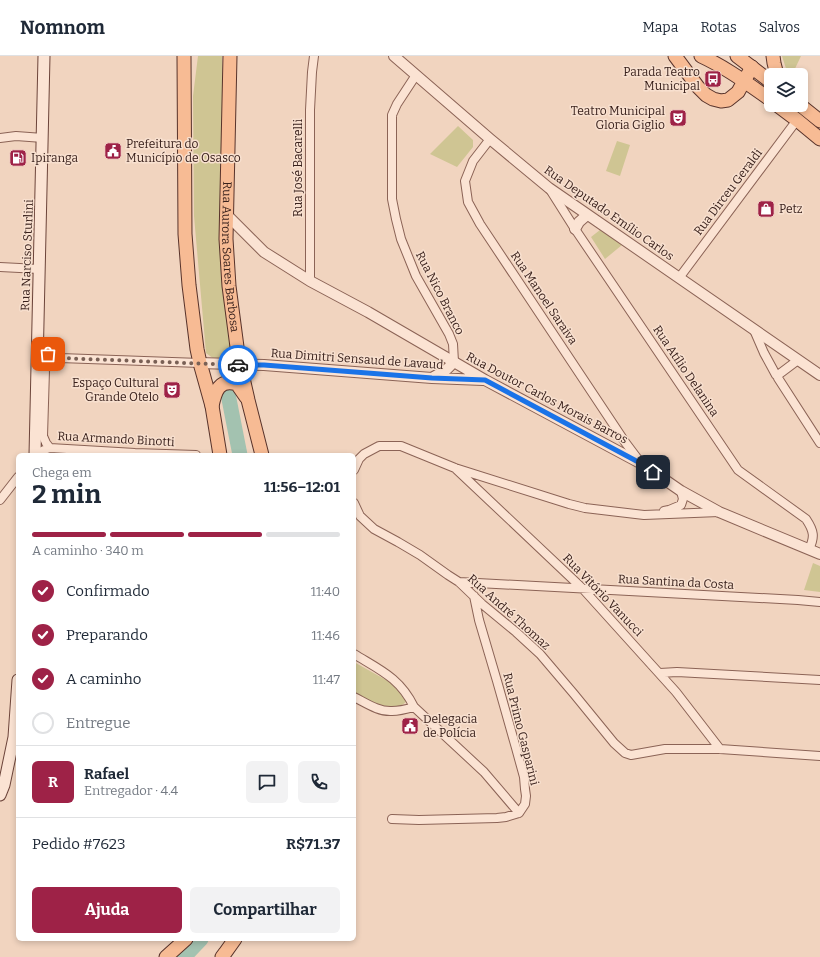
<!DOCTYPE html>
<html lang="pt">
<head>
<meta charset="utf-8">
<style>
	body { margin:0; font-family:Bitter,serif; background:#f2f2f3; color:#1f2937; height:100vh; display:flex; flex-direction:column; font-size:15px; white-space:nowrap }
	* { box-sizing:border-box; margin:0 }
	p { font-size:13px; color:#747a83 }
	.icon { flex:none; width:22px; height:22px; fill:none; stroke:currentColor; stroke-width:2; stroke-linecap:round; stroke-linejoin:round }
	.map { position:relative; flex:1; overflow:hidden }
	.side { position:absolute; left:16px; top:397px; width:340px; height:488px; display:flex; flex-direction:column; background:#fff; border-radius:6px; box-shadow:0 2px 6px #0003 }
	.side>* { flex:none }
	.buttons { position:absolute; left:764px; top:12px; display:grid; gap:8px }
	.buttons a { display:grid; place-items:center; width:44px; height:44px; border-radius:6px; background:#fff; box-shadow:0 2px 6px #0003; font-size:20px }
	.pin { position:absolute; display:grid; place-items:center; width:34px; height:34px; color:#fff; margin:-17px; border-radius:8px; box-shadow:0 2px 6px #0006 }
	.courier { position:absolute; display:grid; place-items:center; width:40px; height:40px; margin:-20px; border:3px solid #1a73e8; border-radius:50%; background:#fff; color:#222; box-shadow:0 1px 5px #0007 }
	.headline em { font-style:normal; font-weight:700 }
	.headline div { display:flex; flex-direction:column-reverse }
	.headline { display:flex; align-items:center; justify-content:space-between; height:68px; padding:0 16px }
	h1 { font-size:26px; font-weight:700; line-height:30px }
	.bar { display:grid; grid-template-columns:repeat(4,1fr); gap:6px 4px; align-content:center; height:48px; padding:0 16px }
	.bar i { height:5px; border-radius:3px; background:#e0e1e3 }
	.bar .selected { background:#9e2247 }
	.bar p { grid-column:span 4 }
	.line { display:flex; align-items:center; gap:10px; padding:0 16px; border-top:1px solid #e0e1e3 }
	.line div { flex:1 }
	.round { display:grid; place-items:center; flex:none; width:42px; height:42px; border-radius:6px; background:#f2f2f3 }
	ol { padding:0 16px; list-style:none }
	li { display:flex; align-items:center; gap:12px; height:44px }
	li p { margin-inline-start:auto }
	li .icon { padding:4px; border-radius:50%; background:#9e2247; color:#fff; stroke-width:4 }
	li:last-child { color:#747a83 }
	li i { width:22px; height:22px; border:2px solid #e0e1e3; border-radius:50% }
	.primary-button { display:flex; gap:8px; margin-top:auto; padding:8px 16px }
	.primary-button a { flex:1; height:46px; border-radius:6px; background:#9e2247; color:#fff; font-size:16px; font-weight:700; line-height:46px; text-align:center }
	.primary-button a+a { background:#f2f2f3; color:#1f2937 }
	header { display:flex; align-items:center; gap:24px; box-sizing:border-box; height:56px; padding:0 20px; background:#fff; border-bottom:1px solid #e0e1e3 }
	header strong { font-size:19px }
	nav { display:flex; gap:22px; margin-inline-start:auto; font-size:14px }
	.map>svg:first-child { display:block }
	.green { fill:#cfc593 }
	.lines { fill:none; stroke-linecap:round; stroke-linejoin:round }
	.river { stroke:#a3c2b0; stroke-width:15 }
	.minor-casing { stroke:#8b6356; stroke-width:10 }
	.tertiary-casing { stroke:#8b6356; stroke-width:12 }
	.secondary-casing { stroke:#6c443a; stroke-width:13 }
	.primary-casing { stroke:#58332b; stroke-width:15 }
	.minor { stroke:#fbe3d3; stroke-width:8 }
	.tertiary { stroke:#fbe3d3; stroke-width:10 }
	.secondary { stroke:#fbe3d3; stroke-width:11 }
	.primary { stroke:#f7bb94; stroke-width:13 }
	.done { stroke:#796055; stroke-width:4; stroke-dasharray:0 7.2 }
	.route { stroke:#1a73e8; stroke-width:5 }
	.labels { text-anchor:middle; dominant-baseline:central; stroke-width:3; stroke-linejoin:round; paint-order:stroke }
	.poi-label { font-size:12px; fill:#39211c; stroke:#f8e0cf; text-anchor:start }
	.street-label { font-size:12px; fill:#39211c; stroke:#f8e0cf }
</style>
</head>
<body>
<header>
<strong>Nomnom</strong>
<nav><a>Mapa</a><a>Rotas</a><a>Salvos</a></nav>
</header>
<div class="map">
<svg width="820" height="901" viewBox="0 0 820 901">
	<rect width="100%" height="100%" fill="#f1d4bf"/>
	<path class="green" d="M198,0h24l1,27 -3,106 1,61 10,100 -8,8 -9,1 -8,-6 -12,-137 -1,-120z
		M782,0h19l-9,19h-4z
		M458,70l15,14v7l-16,20 -27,-13z
		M617,85l13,4 -10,31 -14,-5z
		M600,174l22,15 -17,14 -14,-22z
		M813,507l7,3v26l-16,-2z
		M354,606l41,23 12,16c-2,2 -5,4 -8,5 -16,3 -32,-5 -45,-12z"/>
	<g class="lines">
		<path class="river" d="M228,338l12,61
			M184,901l17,-18"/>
		<defs>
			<path id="minor" d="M416,19l-19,29 -5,11v84l4,20 5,20 15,37 33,58 4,10 1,18
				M0,82l16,-2 27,2
				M490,83l-17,22 -8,20 3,21 12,22 145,218 15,20
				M551,135l24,38 163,241 68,49c8,12 9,18 3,30
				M0,211l39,2
				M679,222l118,-158
				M310,225v-171l2,-38 2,-16
				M754,274l10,23 12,22 1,1
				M37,295l23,7 140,5
				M798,304l-20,15v3l42,65
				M50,392l-4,-5 -3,-7 2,-66c3,-7 9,-10 15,-12
				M36,399l8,-5 6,-2 85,5 61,2
				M455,412l128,121 93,103 44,57
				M354,414l5,-11 5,-5 15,-8h22l54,22 114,36 16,4 59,7 75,-3
				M0,444l18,-23
				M354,447l6,13 14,13 24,13 22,13 28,20 11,7 23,22 34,28 24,22 34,40 40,49 11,10 6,2 34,-6h55l100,7
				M664,455l5,-1 12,-5 2,-6 -2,-8
				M459,526l339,18 22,2
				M354,598c26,16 46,24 60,53l70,65 35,41
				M660,617l17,-1 143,8
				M354,641c12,6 25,15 38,14 8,0 15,-2 22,-4
				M392,763l27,1 78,-2 9,-1 13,-4 6,-9 1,-8 -1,-7 -1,-12 -8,-29 -19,-67 -18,-61 -5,-24"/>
			<path id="tertiary" d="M394,0l96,83 59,49 271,187
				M227,159l37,37 46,29 58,31 117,68 157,84 39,27 38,21 101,42
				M575,173l4,-7 8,-7
				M200,307l64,2 168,13 51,2
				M432,322l15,-9 7,-7"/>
			<path id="secondary" d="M35,399l9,-399
				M0,739l4,-10 10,-48 4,-57"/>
			<g id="primary">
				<path d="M184,0l1,178 4,51 8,64 3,14 12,43 8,49"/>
				<path id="s1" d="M230,0l-4,183 3,47 8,61 3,18 8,35 14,55"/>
				<path d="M675,0l23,31 8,8 7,4 8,2 7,-1 10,-8 14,-25"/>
				<path d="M701,0c26,12 47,28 70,44"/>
				<path d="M737,0l34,26"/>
				<path d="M773,0l1,7 3,12"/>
				<path d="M777,49l20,15 23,19"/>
				<path d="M800,49l20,16"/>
				<path d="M212,350c3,-14 7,-28 25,-22l9,13"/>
				<path d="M166,901l20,-18"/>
				<path d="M222,901l3,-4 10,-14"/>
			</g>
		</defs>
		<use href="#minor" class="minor-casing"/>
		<use href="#tertiary" class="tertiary-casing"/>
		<use href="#secondary" class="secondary-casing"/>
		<use href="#primary" class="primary-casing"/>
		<use href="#minor" class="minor"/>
		<use href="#tertiary" class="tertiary"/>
		<use href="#secondary" class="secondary"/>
		<use href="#primary" class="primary"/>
	</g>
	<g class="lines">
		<path class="done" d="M48,298l12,4 178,7"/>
		<path class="route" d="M238,309h26l168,13 53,2 157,84 11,8"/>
	</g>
	<defs>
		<symbol id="bus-square" viewBox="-11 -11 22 22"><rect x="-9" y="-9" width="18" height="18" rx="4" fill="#9e2247" stroke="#f8e0cf"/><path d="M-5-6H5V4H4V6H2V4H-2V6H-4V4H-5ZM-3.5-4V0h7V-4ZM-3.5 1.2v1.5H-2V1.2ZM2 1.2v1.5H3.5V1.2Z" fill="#fff"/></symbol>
		<symbol id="theatre-square" viewBox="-11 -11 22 22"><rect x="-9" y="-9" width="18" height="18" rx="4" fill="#9e2247" stroke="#f8e0cf"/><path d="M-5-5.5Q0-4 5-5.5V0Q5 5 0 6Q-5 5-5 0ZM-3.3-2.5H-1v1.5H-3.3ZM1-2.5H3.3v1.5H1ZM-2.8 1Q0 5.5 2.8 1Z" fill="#fff"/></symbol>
		<symbol id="civic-square" viewBox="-11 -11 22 22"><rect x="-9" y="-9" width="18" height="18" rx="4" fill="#9e2247" stroke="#f8e0cf"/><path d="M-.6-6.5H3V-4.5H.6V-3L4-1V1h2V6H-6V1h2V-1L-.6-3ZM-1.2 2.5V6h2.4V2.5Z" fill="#fff"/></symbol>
		<symbol id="fuel-square" viewBox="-11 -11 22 22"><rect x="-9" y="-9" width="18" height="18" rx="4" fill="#9e2247" stroke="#f8e0cf"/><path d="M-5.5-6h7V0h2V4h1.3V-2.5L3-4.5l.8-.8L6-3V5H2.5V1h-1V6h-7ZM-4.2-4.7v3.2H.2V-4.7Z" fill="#fff"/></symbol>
		<symbol id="shop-square" viewBox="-11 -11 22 22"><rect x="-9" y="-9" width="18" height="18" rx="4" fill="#9e2247" stroke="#f8e0cf"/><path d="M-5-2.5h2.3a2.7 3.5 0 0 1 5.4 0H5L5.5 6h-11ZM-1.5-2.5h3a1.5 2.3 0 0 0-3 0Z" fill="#fff"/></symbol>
	</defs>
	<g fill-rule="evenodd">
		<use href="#bus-square" x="703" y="13" width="20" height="20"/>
		<use href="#theatre-square" x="668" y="52" width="20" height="20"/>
		<use href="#civic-square" x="103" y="85" width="20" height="20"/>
		<use href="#fuel-square" x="8" y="92" width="20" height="20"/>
		<use href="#shop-square" x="756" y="143" width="20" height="20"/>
		<use href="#theatre-square" x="162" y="324" width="20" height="20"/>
		<use href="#civic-square" x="400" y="660" width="20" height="20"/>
	</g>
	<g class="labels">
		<g class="poi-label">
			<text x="700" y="16" text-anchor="end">Parada Teatro<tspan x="700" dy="14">Municipal</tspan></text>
			<text x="665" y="55" text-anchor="end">Teatro Municipal<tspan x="665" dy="14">Gloria Giglio</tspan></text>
			<text x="126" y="88">Prefeitura do<tspan x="126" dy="14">Município de Osasco</tspan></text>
			<text x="31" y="102">Ipiranga</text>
			<text x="779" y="153">Petz</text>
			<text x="159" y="327" text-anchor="end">Espaço Cultural<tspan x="159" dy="14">Grande Otelo</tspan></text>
			<text x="423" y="663">Delegacia<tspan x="423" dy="14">de Polícia</tspan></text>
		</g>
		<g class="street-label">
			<text transform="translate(298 112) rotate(-90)">Rua José Bacarelli</text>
			<text transform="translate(728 136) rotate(-53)">Rua Dirceu Geraldi</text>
			<text transform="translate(609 157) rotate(35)">Rua Deputado Emílio Carlos</text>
			<text transform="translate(27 199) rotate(-88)">Rua Narciso Sturlini</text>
			<text stroke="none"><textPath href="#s1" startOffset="201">Rua Aurora Soares Barbosa</textPath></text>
			<text transform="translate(440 237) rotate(63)">Rua Nico Branco</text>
			<text transform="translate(544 242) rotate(56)">Rua Manoel Saraiva</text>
			<text transform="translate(357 303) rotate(4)">Rua Dimitri Sensaud de Lavaud</text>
			<text transform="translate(686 315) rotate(56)">Rua Atílio Delanina</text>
			<text transform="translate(547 342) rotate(28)">Rua Doutor Carlos Morais Barros</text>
			<text transform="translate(116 383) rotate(3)">Rua Armando Binotti</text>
			<text transform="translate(676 526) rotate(3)">Rua Santina da Costa</text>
			<text transform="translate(603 539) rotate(46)">Rua Vitório Vanucci</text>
			<text transform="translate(509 556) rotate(42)">Rua André Thomaz</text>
			<text transform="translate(521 673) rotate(76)">Rua Primo Gasparini</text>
		</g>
	</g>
</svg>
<div class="buttons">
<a><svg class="icon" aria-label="layers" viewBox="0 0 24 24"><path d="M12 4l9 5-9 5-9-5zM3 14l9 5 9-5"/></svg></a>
</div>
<div class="pin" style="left:48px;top:298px;background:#ea580c"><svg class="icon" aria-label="bag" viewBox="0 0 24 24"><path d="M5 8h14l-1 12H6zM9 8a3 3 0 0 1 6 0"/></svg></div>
<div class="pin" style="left:653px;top:416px;background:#1f2937"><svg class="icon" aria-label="home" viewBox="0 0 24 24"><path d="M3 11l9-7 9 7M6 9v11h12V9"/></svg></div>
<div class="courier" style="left:238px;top:309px"><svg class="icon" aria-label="car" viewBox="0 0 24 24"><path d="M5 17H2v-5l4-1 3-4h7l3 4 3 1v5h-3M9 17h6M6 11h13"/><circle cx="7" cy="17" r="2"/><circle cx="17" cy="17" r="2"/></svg></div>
<section class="side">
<div class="headline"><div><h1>2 min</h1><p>Chega em</p></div><em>11:56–12:01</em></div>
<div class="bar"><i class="selected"></i><i class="selected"></i><i class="selected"></i><i></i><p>A caminho · 340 m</p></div>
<ol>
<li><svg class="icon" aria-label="check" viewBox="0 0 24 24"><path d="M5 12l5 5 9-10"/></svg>Confirmado<p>11:40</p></li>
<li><svg class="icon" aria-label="check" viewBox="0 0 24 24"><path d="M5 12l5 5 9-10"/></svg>Preparando<p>11:46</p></li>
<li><svg class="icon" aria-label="check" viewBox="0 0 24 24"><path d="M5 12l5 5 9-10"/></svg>A caminho<p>11:47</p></li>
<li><i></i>Entregue</li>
</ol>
<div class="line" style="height:72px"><b class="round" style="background:#9e2247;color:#fff">R</b><div><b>Rafael</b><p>Entregador · 4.4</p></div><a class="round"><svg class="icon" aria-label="chat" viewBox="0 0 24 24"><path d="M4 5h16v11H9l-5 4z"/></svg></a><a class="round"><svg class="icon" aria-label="phone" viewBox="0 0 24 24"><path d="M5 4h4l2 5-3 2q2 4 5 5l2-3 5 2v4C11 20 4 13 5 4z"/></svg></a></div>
<div class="line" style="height:52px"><div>Pedido #7623</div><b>R$71.37</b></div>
<div class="primary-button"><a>Ajuda</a><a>Compartilhar</a></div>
</section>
</div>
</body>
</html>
